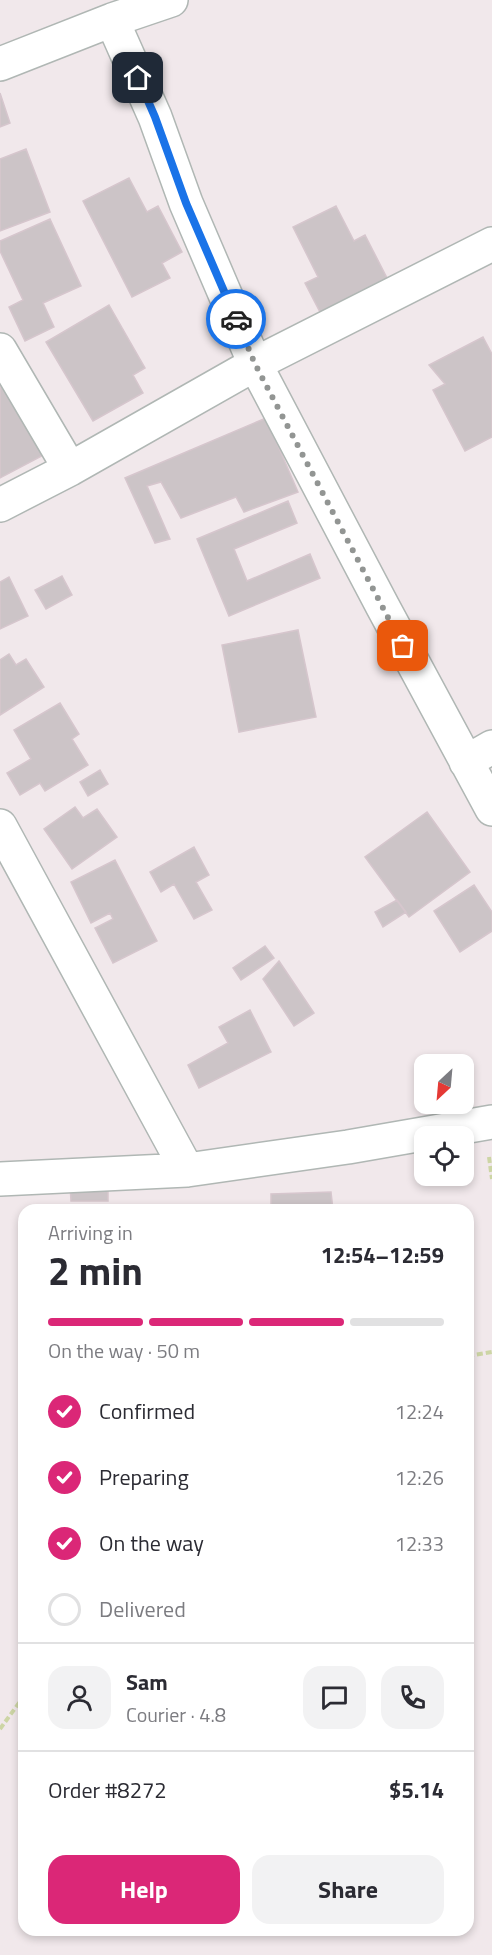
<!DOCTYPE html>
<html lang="en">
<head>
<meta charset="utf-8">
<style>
	body { margin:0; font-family:"Titillium Web",sans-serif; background:#f2f2f3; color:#2b2b33; height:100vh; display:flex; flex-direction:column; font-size:22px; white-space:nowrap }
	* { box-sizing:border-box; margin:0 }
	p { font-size:20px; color:#7c7c81 }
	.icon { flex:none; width:33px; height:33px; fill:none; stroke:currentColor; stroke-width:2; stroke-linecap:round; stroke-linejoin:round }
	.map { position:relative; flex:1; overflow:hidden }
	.side { position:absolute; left:18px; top:1204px; width:456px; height:732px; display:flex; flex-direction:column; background:#fff; border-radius:18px; box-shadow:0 3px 9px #0003 }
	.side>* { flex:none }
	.needle { width:39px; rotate:206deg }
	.buttons { position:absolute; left:414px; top:1054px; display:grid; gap:12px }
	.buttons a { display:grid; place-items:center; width:60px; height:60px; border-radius:12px; background:#fff; box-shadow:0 3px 9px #0003; font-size:30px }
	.pin { position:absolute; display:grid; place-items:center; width:51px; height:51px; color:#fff; margin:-26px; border-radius:12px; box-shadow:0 3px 9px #0006 }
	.courier { position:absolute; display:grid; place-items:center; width:60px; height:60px; margin:-30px; border:4px solid #1a73e8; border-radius:50%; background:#fff; color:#222; box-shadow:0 2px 8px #0007 }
	.headline em { font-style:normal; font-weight:700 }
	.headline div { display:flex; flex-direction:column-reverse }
	.headline { display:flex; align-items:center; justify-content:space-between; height:102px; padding:0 30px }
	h1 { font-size:39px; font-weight:700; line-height:45px }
	.bar { display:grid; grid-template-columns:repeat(4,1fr); gap:9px 6px; align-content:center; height:72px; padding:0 30px }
	.bar i { height:8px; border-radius:4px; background:#e1e1e2 }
	.bar .on { background:#db2777 }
	.bar p { grid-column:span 4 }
	.line { display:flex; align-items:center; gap:15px; padding:0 30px; border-top:2px solid #e1e1e2 }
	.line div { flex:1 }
	.round { display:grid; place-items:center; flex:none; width:63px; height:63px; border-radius:18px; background:#f2f2f3 }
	ol { padding:0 30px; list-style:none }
	li { display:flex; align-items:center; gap:18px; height:66px }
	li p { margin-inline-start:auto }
	li .icon { padding:6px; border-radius:50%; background:#db2777; color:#fff; stroke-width:4 }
	li:last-child { color:#7c7c81 }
	li i { width:33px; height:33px; border:3px solid #e1e1e2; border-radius:50% }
	.action { display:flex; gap:12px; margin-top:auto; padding:12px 30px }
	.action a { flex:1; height:69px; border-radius:18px; background:#db2777; color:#fff; font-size:24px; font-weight:700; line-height:69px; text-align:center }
	.action a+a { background:#f2f2f3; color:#2b2b33 }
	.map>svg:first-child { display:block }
	.building { fill:#ccc4c7; stroke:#d6c6cd; stroke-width:1.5 }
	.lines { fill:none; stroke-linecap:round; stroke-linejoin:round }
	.minor-casing { stroke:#b0b7b4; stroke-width:36 }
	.path { stroke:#cdd5a5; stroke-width:4; stroke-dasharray:6 3; stroke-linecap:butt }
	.minor { stroke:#fff; stroke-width:33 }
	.done { stroke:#929593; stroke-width:6; stroke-dasharray:0 10.8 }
	.route { stroke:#1a73e8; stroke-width:8 }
</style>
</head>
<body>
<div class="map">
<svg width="492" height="1955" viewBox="0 0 492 1955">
	<rect width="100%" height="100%" fill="#f1e8eb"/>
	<path class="building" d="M0,93l10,30 -10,4z
		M26,149l24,63 -50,19v-72z
		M129,178l18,34 11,-6 24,46 -20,11 8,15 -38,19 -49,-96z
		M336,206l18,35 11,-6 23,45 -67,34 -16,-31 13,-6 -25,-50z
		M50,219l31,67 -38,17 11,24 -29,14 -16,-34 14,-7 -23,-49v-10z
		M109,305l36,63 -12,7 10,18 -50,28 -47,-79z
		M483,337l9,17v83l-27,14 -32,-61 12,-6 -16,-19z
		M0,381l53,69 -53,28z
		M266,418l32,74 -54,20 -8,-15 -55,21 -20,-36 -14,4 23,53 -15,4 -30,-65z
		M288,501l9,22 -63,26 13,32 63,-27 10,24 -91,38 -32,-77z
		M62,576l10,19 -26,14 -11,-19z
		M9,577l19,39 -28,13v-47z
		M298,630l18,87 -77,15 -17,-87z
		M9,654l7,11 10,-6 18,28 -44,28v-55z
		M60,703l19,31 -7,5 16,26 -43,26 -5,-8 -20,12 -13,-22 24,-14 -17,-29z
		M100,770l8,14 -20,12 -8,-14z
		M75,807l8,11 14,-9 20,28 -45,32 -28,-40z
		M427,812l43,60 -61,45 -44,-60z
		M194,847l15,28 -13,7 16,28 -18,9 -20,-35 -13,8 -11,-20z
		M115,860l42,81 -44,22 -18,-35 18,-9 -3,-6 -19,10 -20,-41z
		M474,885l18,27v19l-32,21 -26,-41z
		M397,900l9,12 -23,15 -8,-15z
		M265,946l9,12 -33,22 -8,-12z
		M279,961l35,52 -20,13 -31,-47z
		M250,1010l21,42 -72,36 -11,-23 40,-22 -9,-16z
		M70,1185l38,1v15h-37z
		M331,1192l2,18h-62v-16z
		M261,1207v3h-49v-1z"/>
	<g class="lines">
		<defs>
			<path id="minor" d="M112,20l43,97 31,86 69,161 128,243 109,202
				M0,64l112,-44 59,-20
				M0,350l70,119
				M0,505l70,-36 185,-105 237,-120
				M466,762l26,-15
				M0,826l187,344
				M0,1179l187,-9 161,-23 144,-25"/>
		</defs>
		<use href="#minor" class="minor-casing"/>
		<path class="path" d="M489,1157l3,22
			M468,1356l24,-4
			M0,1729l24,-33"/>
		<use href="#minor" class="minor"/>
	</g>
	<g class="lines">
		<path class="done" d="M236,319l19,45 148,282"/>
		<path class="route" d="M138,78l17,39 31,86 50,116"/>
	</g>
</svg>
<div class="buttons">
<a><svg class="needle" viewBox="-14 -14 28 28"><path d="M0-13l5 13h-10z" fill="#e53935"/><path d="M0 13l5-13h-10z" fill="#7c7c81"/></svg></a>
<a><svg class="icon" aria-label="locate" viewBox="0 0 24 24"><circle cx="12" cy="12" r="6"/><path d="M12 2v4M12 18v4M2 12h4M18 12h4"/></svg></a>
</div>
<div class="pin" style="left:403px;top:646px;background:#ea580c"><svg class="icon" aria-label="bag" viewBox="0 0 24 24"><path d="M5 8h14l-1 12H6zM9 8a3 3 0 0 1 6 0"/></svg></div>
<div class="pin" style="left:138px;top:78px;background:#1f2937"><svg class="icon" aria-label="home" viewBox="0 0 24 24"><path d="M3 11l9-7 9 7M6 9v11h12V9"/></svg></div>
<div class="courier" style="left:236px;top:319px"><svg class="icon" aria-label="car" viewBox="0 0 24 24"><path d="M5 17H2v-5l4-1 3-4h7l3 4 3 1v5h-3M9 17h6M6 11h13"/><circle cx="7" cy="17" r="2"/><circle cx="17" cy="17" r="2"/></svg></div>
<section class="side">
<div class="headline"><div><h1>2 min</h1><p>Arriving in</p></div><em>12:54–12:59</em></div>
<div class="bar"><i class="on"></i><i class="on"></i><i class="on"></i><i></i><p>On the way · 50 m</p></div>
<ol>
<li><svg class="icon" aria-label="check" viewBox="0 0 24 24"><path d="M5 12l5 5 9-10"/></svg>Confirmed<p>12:24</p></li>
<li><svg class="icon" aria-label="check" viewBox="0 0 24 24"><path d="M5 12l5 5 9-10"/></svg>Preparing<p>12:26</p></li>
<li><svg class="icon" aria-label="check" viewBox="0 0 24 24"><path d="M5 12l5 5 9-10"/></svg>On the way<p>12:33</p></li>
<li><i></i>Delivered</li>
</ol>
<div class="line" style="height:108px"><a class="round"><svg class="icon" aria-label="person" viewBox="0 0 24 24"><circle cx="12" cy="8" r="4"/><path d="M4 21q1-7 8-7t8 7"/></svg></a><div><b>Sam</b><p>Courier · 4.8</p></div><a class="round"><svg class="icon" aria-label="chat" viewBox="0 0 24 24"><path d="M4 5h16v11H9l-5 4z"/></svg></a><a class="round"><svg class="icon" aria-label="phone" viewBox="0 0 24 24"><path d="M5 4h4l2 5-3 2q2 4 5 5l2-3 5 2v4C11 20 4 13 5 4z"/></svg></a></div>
<div class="line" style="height:78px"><div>Order #8272</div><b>$5.14</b></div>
<div class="action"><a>Help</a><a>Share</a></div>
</section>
</div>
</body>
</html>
